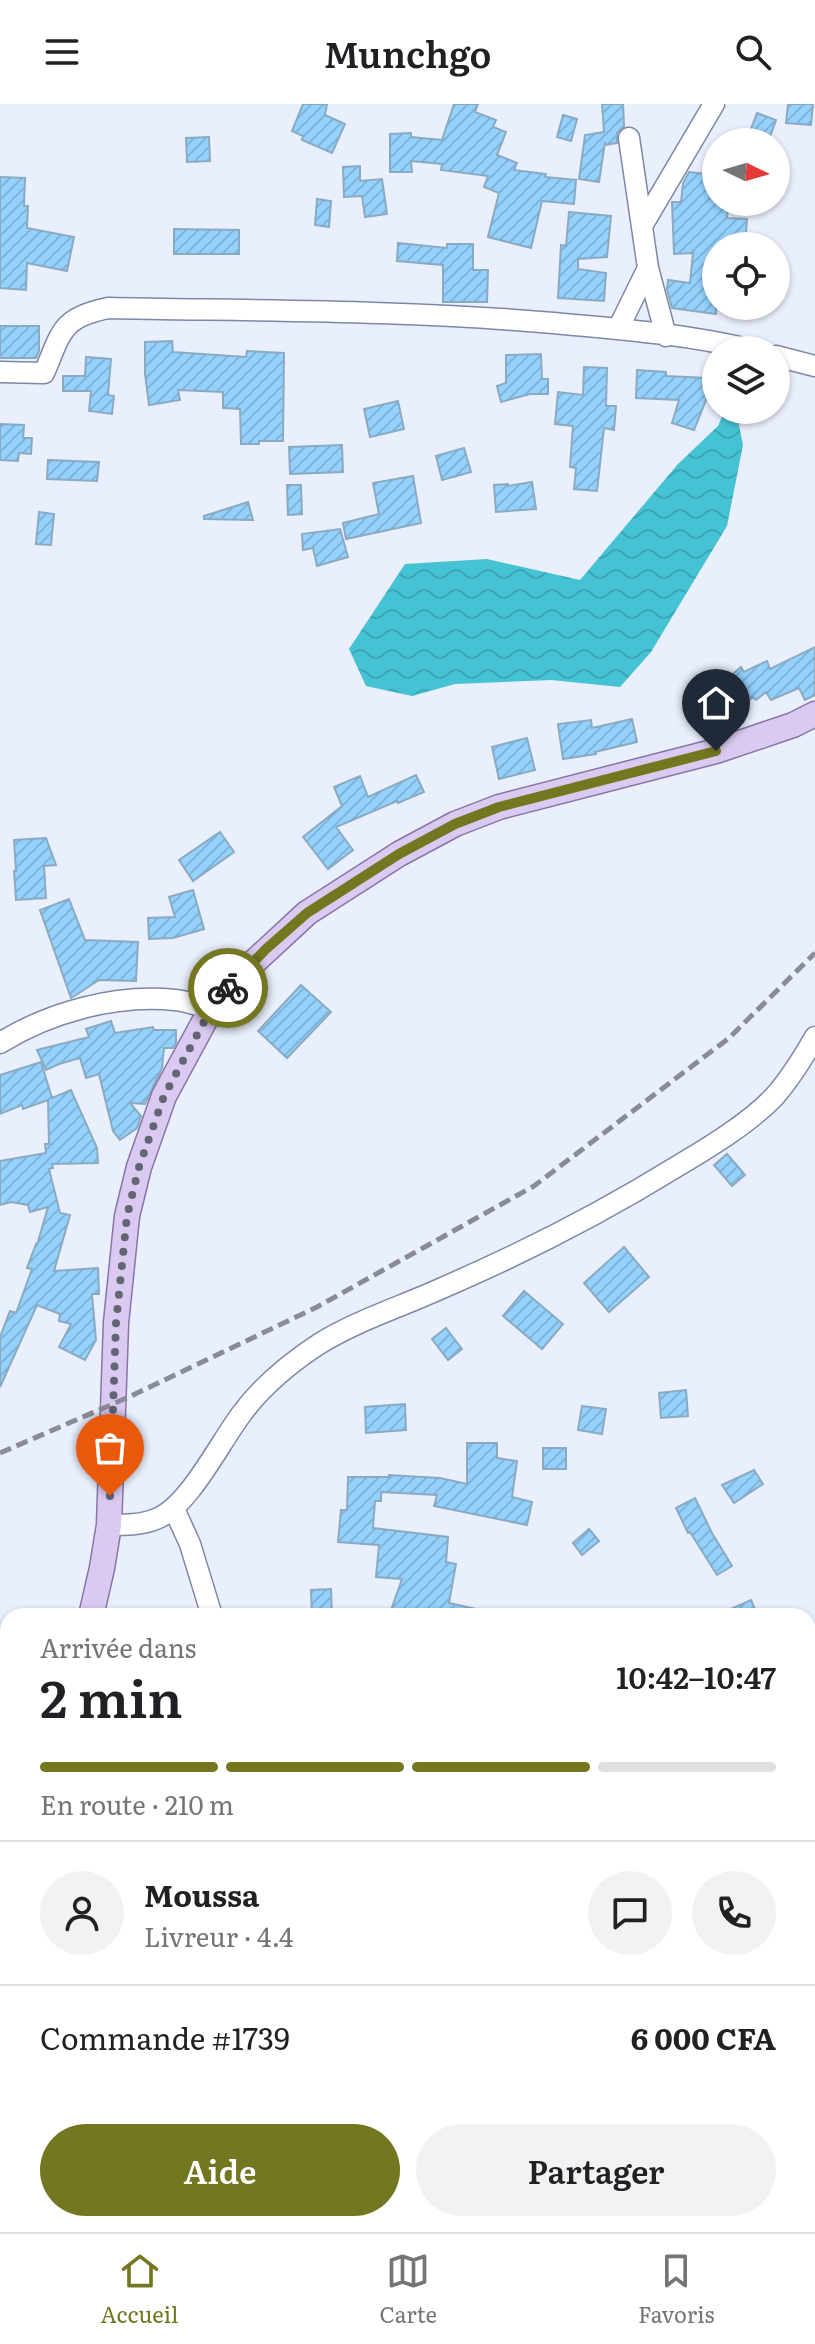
<!DOCTYPE html>
<html lang="fr">
<head>
<meta charset="utf-8">
<style>
	body { margin:0; font-family:Literata,serif; background:#f2f2f2; color:#202124; height:100vh; display:flex; flex-direction:column; font-size:30px; white-space:nowrap }
	* { box-sizing:border-box; margin:0 }
	p { font-size:26px; color:#757577 }
	.icon { flex:none; width:44px; height:44px; fill:none; stroke:currentColor; stroke-width:2; stroke-linecap:round; stroke-linejoin:round }
	.map { position:relative; flex:1; overflow:hidden }
	.side { position:absolute; left:0px; top:1504px; width:816px; height:624px; display:flex; flex-direction:column; background:#fff; border-radius:24px 24px 0 0; box-shadow:0 2px 6px #0004 }
	.side>* { flex:none }
	.needle { width:52px; rotate:95deg }
	.controls { position:absolute; left:702px; top:24px; display:grid; gap:16px }
	.controls a { display:grid; place-items:center; width:88px; height:88px; border-radius:50%; background:#fff; box-shadow:0 2px 6px #0004; font-size:40px }
	.pin { position:absolute; display:grid; place-items:center; width:68px; height:68px; color:#fff; margin:-82px -34px; border-radius:50% 50% 50% 0; rotate:-45deg; box-shadow:0 0 8px #0007 }
	.pin .icon { rotate:45deg }
	.courier { position:absolute; display:grid; place-items:center; width:80px; height:80px; margin:-40px; border:6px solid #737720; border-radius:50%; background:#fff; color:#222; box-shadow:0 2px 10px #0007 }
	.head em { font-style:normal; font-weight:600 }
	.head div { display:flex; flex-direction:column-reverse }
	.head { display:flex; align-items:center; justify-content:space-between; height:136px; padding:0 40px }
	h1 { font-size:52px; font-weight:600; line-height:60px }
	.bar { display:grid; grid-template-columns:repeat(4,1fr); gap:12px 8px; align-content:center; height:96px; padding:0 40px }
	.bar i { height:10px; border-radius:6px; background:#e0e0e0 }
	.bar .on { background:#737720 }
	.bar p { grid-column:span 4 }
	.line { display:flex; align-items:center; gap:20px; padding:0 40px; border-top:2px solid #e0e0e0 }
	.line div { flex:1 }
	.round { display:grid; place-items:center; flex:none; width:84px; height:84px; border-radius:42px; background:#f2f2f2 }
	.action { display:flex; gap:16px; margin-top:auto; padding:16px 40px }
	.action a { flex:1; height:92px; border-radius:48px; background:#737720; color:#fff; font-size:32px; font-weight:600; line-height:92px; text-align:center }
	.action a+a { background:#f2f2f2; color:#202124 }
	header { display:flex; justify-content:space-between; align-items:center; height:104px; padding:0 40px; background:#fff; font-size:36px; font-weight:600 }
	.tab-bar { display:flex; justify-content:space-around; align-items:center; height:112px; border-top:2px solid #e0e0e0; background:#fff; font-size:22px; color:#757577 }
	.tab-bar a { display:grid; justify-items:center; gap:4px }
	.tab-bar .on { color:#737720 }
	.map>svg:first-child { display:block }
	.water { fill:url(#water-waves) }
	.building { fill:url(#building-hatch); stroke:#8aaac1; stroke-width:2 }
	.lines { fill:none; stroke-linecap:round; stroke-linejoin:round }
	.minor-casing { stroke:#7d87a6; stroke-width:23 }
	.major-casing { stroke:#8676a5; stroke-width:27 }
	.minor { stroke:#fff; stroke-width:20 }
	.major { stroke:#dacaf1; stroke-width:24 }
	.rail { stroke:#888c99; stroke-width:5; stroke-dasharray:12 6; stroke-linecap:butt }
	.done { stroke:#626673; stroke-width:8; stroke-dasharray:0 14.4 }
	.route { stroke:#737720; stroke-width:10 }
</style>
</head>
<body>
<header><svg class="icon" aria-label="menu" viewBox="0 0 24 24"><path d="M4 6h16M4 12h16M4 18h16"/></svg>Munchgo<svg class="icon" aria-label="search" viewBox="0 0 24 24"><circle cx="10" cy="10" r="6"/><path d="M15 15l6 6"/></svg></header>
<div class="map">
<svg width="815" height="2128" viewBox="0 0 815 2128">
	<defs>
		<pattern id="water-waves" width="16" height="10" patternUnits="userSpaceOnUse" patternTransform="scale(2)"><rect width="16" height="10" fill="#45c2d3"/><path d="M0 5q4-4 8 0t8 0" fill="none" stroke="#3ca6b5"/></pattern>
		<pattern id="building-hatch" width="6" height="6" patternUnits="userSpaceOnUse" patternTransform="scale(2)"><rect width="6" height="6" fill="#94d2fd"/><path d="M-1 1l2-2M0 6l6-6M5 7l2-2" fill="none" stroke="#7fb4d9"/></pattern>
	</defs>
	<rect width="100%" height="100%" fill="#eaeffd"/>
	<path class="water" d="M725,306h11l7,35 -16,81 -76,126 -31,35 -69,-7 -96,4 -43,12 -46,-10 -17,-37 56,-85 82,-5 93,21 98,-116 40,-38z"/>
	<path class="building" d="M303,0h24l-2,11 20,9 -13,29 -30,-13 1,-4 -11,-5z
		M454,0h24l-3,8 21,8 -3,7 13,5 -9,23 20,8 -3,7 32,4 -1,3 31,3 -2,24 -32,-3 -11,47 -43,-11 11,-44 -15,-6 4,-11 -47,-6 1,-6 -31,-3 1,11h-22v-38l21,-1v4l31,3z
		M602,0h21l1,22 -7,7v10l-12,2v-3l-6,40 -20,-3 6,-44 19,-3z
		M788,0h25l-2,21 -25,-2z
		M757,9l19,7 -8,22h-22z
		M563,11l14,4 -6,22 -14,-4z
		M209,33l1,24 -23,1 -1,-24z
		M360,62v15l22,-2 5,35 -22,3 -3,-21 -18,1 -1,-30z
		M689,68l27,3v27h13l-2,16 20,1 -2,27h-29v68l-44,-6 -5,-19 1,-9 22,3 3,-30 -19,1 -2,-52h9l2,-19z
		M0,73l25,1 -1,28h4l-1,22 47,9 -7,34 -40,-8 -1,27 -26,-2z
		M317,95l14,2 -2,26 -14,-2z
		M569,108l42,4 -4,41 -29,2v10l28,4 -2,28 -46,-3 3,-53 5,1z
		M174,125l65,1v24h-65z
		M398,139l49,5v-4h26v26h15l-1,32h-44v-37l-46,-4z
		M0,222h39v25l-3,7h-36z
		M172,237l1,11 73,5 1,-6 37,2 -1,88h-24v3h-18l-1,-35 -17,-1v-16l-45,-2 2,10 -31,5 -4,-31v-32z
		M541,250l1,25h6v15h-18l-29,8 -4,-16 9,-3v-28z
		M86,253l25,2 -3,36 6,1 -2,18 -23,-3 2,-20h-28v-15h22z
		M584,263l23,1 -1,38h10l-2,24 -10,-2 -7,63 -23,-2 2,-21 -6,-1 3,-41 -18,-2 3,-32 25,3z
		M637,266l29,2v4l41,2 -1,22 -12,30 -22,-7 7,-23 -43,-2z
		M398,297l6,28 -34,8 -6,-28z
		M0,320l24,1 -1,13h9l-1,16 -12,-1 -1,8 -18,-1z
		M342,341l1,27 -53,2 -1,-27z
		M464,344l7,24 -29,8 -6,-24z
		M48,356l51,2 -2,19 -50,-2z
		M413,372l8,47 -75,16 -3,-16 36,-9 -6,-31z
		M532,378l4,27 -40,3 -2,-27 14,-1v2z
		M287,381h14l1,29 -14,1z
		M248,398l5,18 -49,-1v-3z
		M39,408l15,2 -3,31 -15,-1z
		M340,425l8,28 -31,9 -4,-18 -10,2 -1,-16z
		M815,543v48l-10,5 -6,-12 -28,12 -5,-8 -10,8 -3,-3 -30,25 -14,-16 6,-6 -5,-7 31,-26 3,5 23,-11 3,8z
		M632,615l5,23 -42,10 1,2 -33,5 -5,-35 33,-4 1,8z
		M527,634l8,32 -36,9 -7,-32z
		M416,671l8,17 -26,11 -1,-2 -61,26 17,23 -25,19 -25,-32 39,-31 -8,-19 26,-11 8,21z
		M220,728l14,20 -41,29 -14,-21z
		M46,734l10,27 -12,1 2,32 -30,2 -2,-29h2l-2,-31z
		M193,786l11,39 -31,9 -24,1 -1,-21 27,-1 -6,-20z
		M69,795l16,41 53,2 -2,39 -37,-1 -28,18 -31,-88z
		M301,881l30,27 -44,46 -29,-27z
		M111,917l4,12 38,-6 1,3h22v13l-3,5h-9l-2,20 -17,36 -15,-1 11,13 -4,12 -17,12 -7,-9 -14,-57 -13,4 -6,-20 -21,6 -13,6 -9,-20 52,-13 -3,-8z
		M41,958l11,36 19,-8 26,58 1,15 -46,1 1,4 -4,1 11,44 10,2 -16,56 44,-3 1,26h-7l4,46 -11,20 -26,-13 12,-23 -12,-3 1,-7 -23,-9 -37,82v-50l10,-26 6,2 16,-44 -5,-1 9,-24 1,1 11,-38 -18,5 -2,-7 -17,-3 -11,3v-44l46,-8 -1,-9h4l-1,-44 -25,9 -1,-4 -22,9v-39z
		M727,1050l18,21 -13,11 -18,-21z
		M624,1143l25,30 -40,35 -25,-29z
		M524,1187l39,33 -21,25 -39,-33z
		M446,1224l16,21 -14,11 -16,-21z
		M686,1286l2,26 -27,2 -2,-25z
		M405,1300l1,26 -40,3 -1,-26z
		M582,1302l24,3 -4,25 -24,-4z
		M467,1339h30v15l20,3 -5,36 20,5 -5,23 -93,-19 3,-11 -56,-3v9h-6l-2,27 75,9 -2,25 10,2 -7,39 32,7 -1,6h-91l13,-37 -26,-2 3,-32 -41,-3 3,-32h6l1,-33h41v-2l51,3 27,6z
		M543,1344h23v21h-23z
		M754,1366l9,14 -29,19 -12,-18z
		M695,1394l17,35 20,33 -15,9 -27,-43 -2,1 -12,-25z
		M589,1425l10,12 -17,14 -9,-12z
		M331,1485l1,27h-20l-1,-26z
		M751,1496l7,16h-43z"/>
	<g class="lines">
		<defs>
			<path id="minor" d="M629,34l19,130 18,68
				M642,122l72,-122
				M618,225l30,-61
				M776,252l39,10
				M0,268l44,1c18,-41 16,-55 64,-65 148,3 297,2 445,15 66,6 134,11 199,27
				M0,939c50,-31 116,-49 175,-43 12,1 25,6 36,9
				M174,1405l16,35 22,72
				M109,1421c15,0 33,0 47,-6 33,-12 65,-79 87,-107 21,-28 47,-49 76,-68 37,-23 81,-37 121,-55 81,-35 160,-75 236,-122 32,-19 72,-43 98,-70 16,-18 29,-39 41,-60
				M202,2120l2,8"/>
			<path id="major" d="M91,1512l11,-48 7,-43 7,-202 11,-107 12,-49 25,-71 47,-87 29,-34 67,-62 92,-59 56,-30 44,-17 217,-56 77,-26 22,-11
				M0,1665l8,-10"/>
		</defs>
		<use href="#minor" class="minor-casing"/>
		<use href="#major" class="major-casing"/>
		<use href="#minor" class="minor"/>
		<use href="#major" class="major"/>
		<path class="rail" d="M0,1349l129,-56 188,-90 217,-121 195,-148 86,-85"/>
	</g>
	<g class="lines">
		<path class="done" d="M110,1392l6,-173 11,-107 12,-49 25,-71 47,-87 17,-21"/>
		<path class="route" d="M228,884l38,-39 41,-36 92,-59 56,-30 44,-17 217,-56"/>
	</g>
</svg>
<div class="controls">
<a><svg class="needle" viewBox="-14 -14 28 28"><path d="M0-13l5 13h-10z" fill="#e53935"/><path d="M0 13l5-13h-10z" fill="#757577"/></svg></a>
<a><svg class="icon" aria-label="locate" viewBox="0 0 24 24"><circle cx="12" cy="12" r="6"/><path d="M12 2v4M12 18v4M2 12h4M18 12h4"/></svg></a>
<a><svg class="icon" aria-label="layers" viewBox="0 0 24 24"><path d="M12 4l9 5-9 5-9-5zM3 14l9 5 9-5"/></svg></a>
</div>
<div class="pin" style="left:110px;top:1392px;background:#ea580c"><svg class="icon" aria-label="bag" viewBox="0 0 24 24"><path d="M5 8h14l-1 12H6zM9 8a3 3 0 0 1 6 0"/></svg></div>
<div class="pin" style="left:716px;top:647px;background:#1f2937"><svg class="icon" aria-label="home" viewBox="0 0 24 24"><path d="M3 11l9-7 9 7M6 9v11h12V9"/></svg></div>
<div class="courier" style="left:228px;top:884px"><svg class="icon" aria-label="bike" viewBox="0 0 24 24"><circle cx="6" cy="16" r="4"/><circle cx="18" cy="16" r="4"/><path d="M6 16l4-8h5l3 8M10 8l3 8H6M13 5h3"/></svg></div>
<section class="side">
<div class="head"><div><h1>2 min</h1><p>Arrivée dans</p></div><em>10:42–10:47</em></div>
<div class="bar"><i class="on"></i><i class="on"></i><i class="on"></i><i></i><p>En route · 210 m</p></div>
<div class="line" style="height:144px"><a class="round"><svg class="icon" aria-label="person" viewBox="0 0 24 24"><circle cx="12" cy="8" r="4"/><path d="M4 21q1-7 8-7t8 7"/></svg></a><div><b>Moussa</b><p>Livreur · 4.4</p></div><a class="round"><svg class="icon" aria-label="chat" viewBox="0 0 24 24"><path d="M4 5h16v11H9l-5 4z"/></svg></a><a class="round"><svg class="icon" aria-label="phone" viewBox="0 0 24 24"><path d="M5 4h4l2 5-3 2q2 4 5 5l2-3 5 2v4C11 20 4 13 5 4z"/></svg></a></div>
<div class="line" style="height:104px"><div>Commande #1739</div><b>6 000 CFA</b></div>
<div class="action"><a>Aide</a><a>Partager</a></div>
</section>
</div>
<nav class="tab-bar">
<a class="on"><svg class="icon" aria-label="home" viewBox="0 0 24 24"><path d="M3 11l9-7 9 7M6 9v11h12V9"/></svg>Accueil</a>
<a><svg class="icon" aria-label="map" viewBox="0 0 24 24"><path d="M3 6l6-2 6 2 6-2v14l-6 2-6-2-6 2zM9 4v14M15 6v14"/></svg>Carte</a>
<a><svg class="icon" aria-label="saved" viewBox="0 0 24 24"><path d="M7 4h10v16l-5-4-5 4z"/></svg>Favoris</a>
</nav>
</body>
</html>
